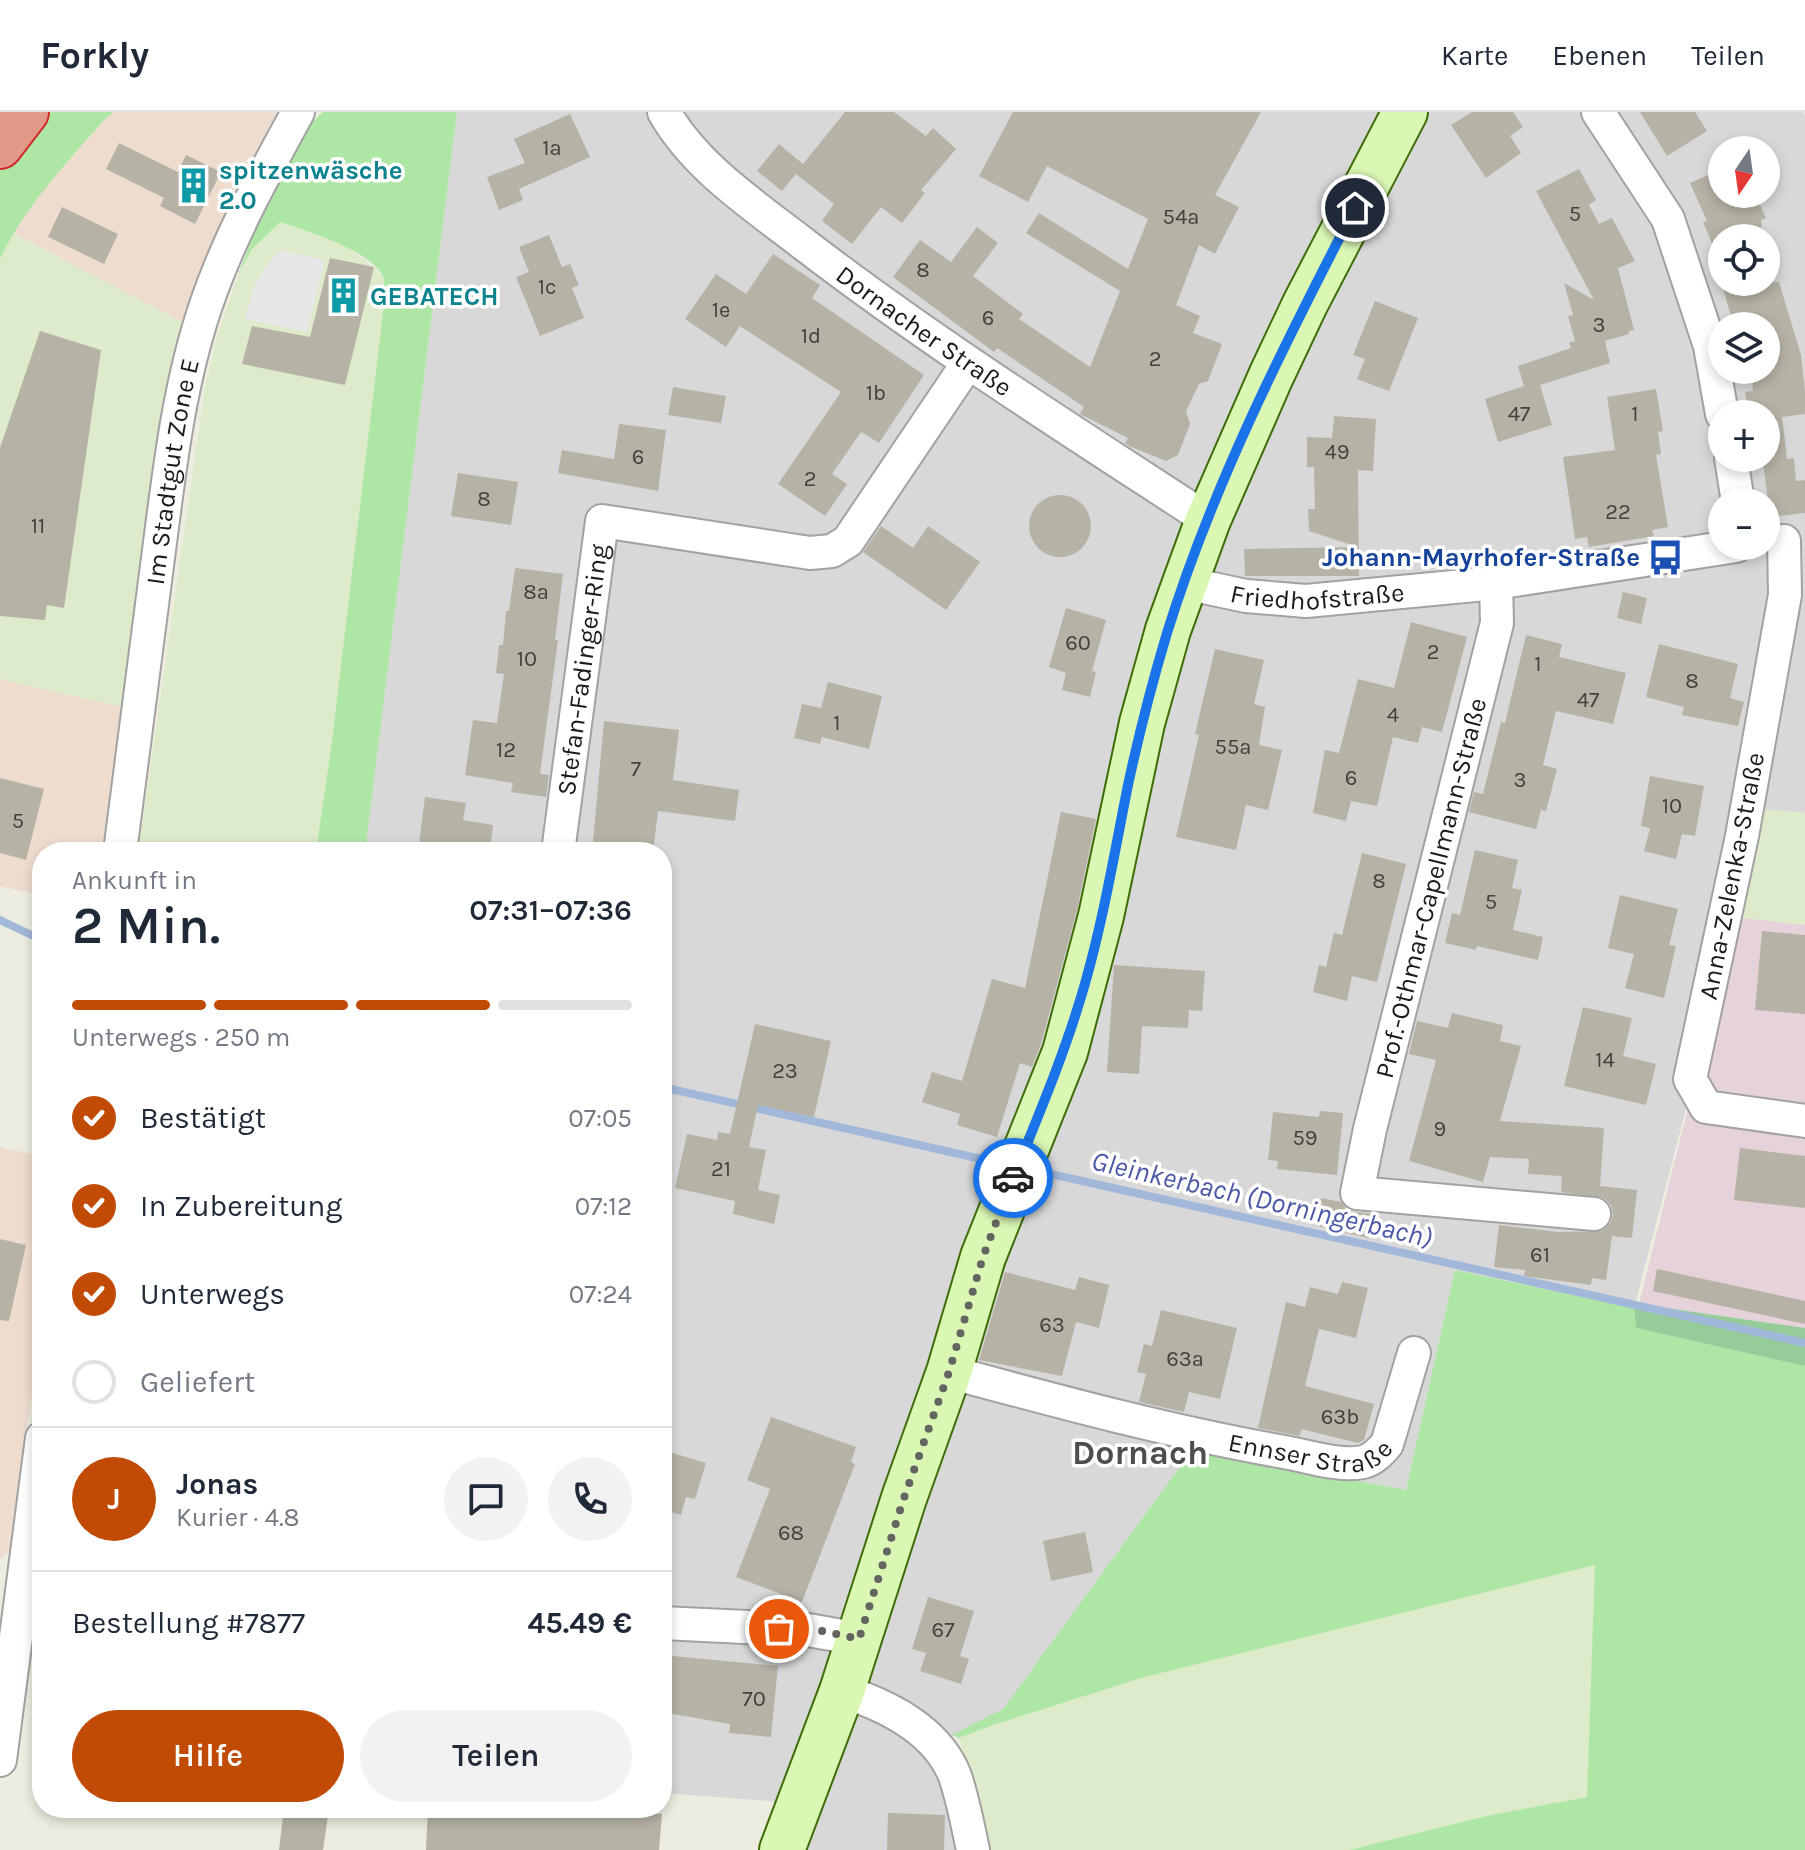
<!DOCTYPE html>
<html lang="de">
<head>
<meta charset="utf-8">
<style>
	body { margin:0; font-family:Karla,sans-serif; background:#f2f2f3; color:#1f2937; height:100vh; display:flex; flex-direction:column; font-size:30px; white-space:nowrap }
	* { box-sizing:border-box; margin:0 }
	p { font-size:26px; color:#747a83 }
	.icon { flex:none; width:44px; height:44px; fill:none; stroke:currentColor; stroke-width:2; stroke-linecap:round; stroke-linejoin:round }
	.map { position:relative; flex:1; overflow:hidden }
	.sheet { position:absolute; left:32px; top:730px; width:640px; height:976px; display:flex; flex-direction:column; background:#fff; border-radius:32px; box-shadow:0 4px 12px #0003 }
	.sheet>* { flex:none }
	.needle { width:52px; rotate:193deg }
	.fabs { position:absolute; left:1708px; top:24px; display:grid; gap:16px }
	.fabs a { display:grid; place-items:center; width:72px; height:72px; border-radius:50%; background:#fff; box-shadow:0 4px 12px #0003; font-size:40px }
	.pin { position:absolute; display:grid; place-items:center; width:68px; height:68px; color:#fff; margin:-34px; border:4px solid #fff; border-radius:50%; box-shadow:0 2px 8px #0007 }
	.courier { position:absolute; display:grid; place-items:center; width:80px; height:80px; margin:-40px; border:6px solid #1a73e8; border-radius:50%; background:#fff; color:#222; box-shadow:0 2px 10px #0007 }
	.overview em { font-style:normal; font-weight:600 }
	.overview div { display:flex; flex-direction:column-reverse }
	.overview { display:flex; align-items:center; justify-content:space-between; height:136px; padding:0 40px }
	h1 { font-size:52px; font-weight:600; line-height:60px }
	.bar { display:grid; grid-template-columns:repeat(4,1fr); gap:12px 8px; align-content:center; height:96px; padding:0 40px }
	.bar i { height:10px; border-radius:6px; background:#e0e1e3 }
	.bar .on { background:#c14a05 }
	.bar p { grid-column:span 4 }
	.line { display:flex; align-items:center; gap:20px; padding:0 40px; border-top:2px solid #e0e1e3 }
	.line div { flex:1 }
	.round { display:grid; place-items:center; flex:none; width:84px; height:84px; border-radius:42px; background:#f2f2f3 }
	ol { padding:0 40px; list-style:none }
	li { display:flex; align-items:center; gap:24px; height:88px }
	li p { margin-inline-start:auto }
	li .icon { padding:8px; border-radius:50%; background:#c14a05; color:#fff; stroke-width:4 }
	li:last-child { color:#747a83 }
	li i { width:44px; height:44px; border:4px solid #e0e1e3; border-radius:50% }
	.button { display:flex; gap:16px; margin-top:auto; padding:16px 40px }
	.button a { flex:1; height:92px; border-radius:48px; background:#c14a05; color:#fff; font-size:32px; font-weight:600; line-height:92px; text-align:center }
	.button a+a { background:#f2f2f3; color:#1f2937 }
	header { display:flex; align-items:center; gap:48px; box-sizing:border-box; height:112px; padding:0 40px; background:#fff; border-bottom:2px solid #e0e1e3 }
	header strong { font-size:38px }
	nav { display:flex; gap:44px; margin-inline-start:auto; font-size:28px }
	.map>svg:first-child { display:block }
	.residential { fill:#d9d8d8; fill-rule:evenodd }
	.commercial { fill:#eedccf }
	.industrial { fill:#e5d2db }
	.farmland { fill:#ddebcb }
	.grass { fill:#aee6a6 }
	.forest { fill:#96cb9a }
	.parking { fill:#e7e7e7 }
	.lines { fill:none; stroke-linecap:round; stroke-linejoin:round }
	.stream { stroke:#a1b8da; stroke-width:8 }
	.building { fill:#b6b2a6 }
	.street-casing { stroke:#a2a2a2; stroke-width:36 }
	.secondary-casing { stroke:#3c6d07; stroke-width:48 }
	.highway-casing { stroke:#d02c28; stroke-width:48 }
	.street { stroke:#fff; stroke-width:32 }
	.secondary { stroke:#dbf7b4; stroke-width:44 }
	.highway { stroke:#e39989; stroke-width:44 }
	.done { stroke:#646460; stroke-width:8; stroke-dasharray:0 14.4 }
	.route { stroke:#1a73e8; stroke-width:10 }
	.labels { text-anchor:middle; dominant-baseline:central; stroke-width:7; stroke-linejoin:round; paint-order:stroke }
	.number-label { font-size:22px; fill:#42413e }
	.culture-label { font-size:26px; font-weight:bold; fill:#0d838f; stroke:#fff; text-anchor:start }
	.street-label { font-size:26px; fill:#1b1b1b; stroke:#fff }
	.transit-label { font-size:26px; font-weight:bold; fill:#164399; stroke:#fff; text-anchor:end }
	.water-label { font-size:28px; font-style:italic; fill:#4b57a7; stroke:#fff }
	.district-label { font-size:34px; font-weight:bold; fill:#4e4e4e; stroke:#fff }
</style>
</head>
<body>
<header>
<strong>Forkly</strong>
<nav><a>Karte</a><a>Ebenen</a><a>Teilen</a></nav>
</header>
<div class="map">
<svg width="1805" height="1738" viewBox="0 0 1805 1738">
	<rect width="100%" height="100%" fill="#ecece0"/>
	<path class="residential" d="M457,0h1346l2,4v697l-49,-4 -20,108 -102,391 -179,-38 -49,220 -213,-41 -190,261 -77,40 23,49 14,51h-156l17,-45 -162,-12v-941h-297zM1722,38h44v44h-44zM1722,126h44v44h-44zM1722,214h44v44h-44zM1722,302h44v44h-44zM1722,390h44v44h-44z"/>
	<path class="commercial" d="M114,0h163l-47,88 -48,122 -169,-89 27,-40 64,-73z
		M0,567l122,28 -20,145h-60v44l-42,-10z
		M0,1035l42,9v163l-32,231 -10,9z"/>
	<path class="industrial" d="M1736,805l69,8v403l-166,-24z"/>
	<path class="farmland" d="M279,110l65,23 30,22 9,11 2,18 -53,445 -16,111h-178l67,-464 14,-57 19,-56 14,-26z
		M13,121l169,89 -18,78 -12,69 -30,238 -122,-28v-420z
		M1755,697l50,4v112l-69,-8z
		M1596,1452l-9,233 -96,18 -142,35h-361l-7,-46 -22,-66 34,-13 148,-47z"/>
	<path class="grass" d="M41,0h73l-10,8c-39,45 -79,86 -104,139v-88z
		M323,0h134l-92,740h-49l16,-111 53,-445c-1,-5 0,-14 -2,-19 -12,-27 -77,-46 -103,-55l-28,27 -14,26c16,-42 51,-136 85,-163z
		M1455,1158l179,38 2,20 169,38v484h-456l142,-35 96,-18 8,-232 -454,113 -148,47 -34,13 -7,-3 51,-26 190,-260 213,41z"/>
	<path class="forest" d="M1639,1192l166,24v38l-169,-38 -2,-20z"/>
	<path class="parking" d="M279,138l46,10 -18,72 -62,-13 11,-38z"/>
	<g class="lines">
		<path class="stream" d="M0,808l42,20
			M662,975l346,78
			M1033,1058l772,173"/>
	</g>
	<path class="building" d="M845,0h49l32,24 7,-8 23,21 -35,41 4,3 -23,30 -21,-16 -29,37 -30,-23 12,-17 -38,-30 -14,17 -25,-20 22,-27 24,20z
		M1013,0h248l-46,83 24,12 -24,47 -16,-9 -23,60 24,11 -7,17 29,11 -14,37 -9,3 -13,27 4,13 -12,31 -12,6 -37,-15 -4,-3 3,-5 -48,-24 4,-7 -87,-59 -3,4 -101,-75 27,-37 31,22 26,-35 21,16 -25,33 50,38 -4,5 71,48 30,-76 -94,-58 13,-20 89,56 20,-50 -101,-53 -19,36 -49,-26z
		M1472,0h41l10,15 -13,9 11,17 -35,25 -35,-53z
		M1640,0h55l12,19 -40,25z
		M570,2l20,43 -71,32 4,11 -24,10 -12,-33 38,-14 -11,-24z
		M119,31l59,29 8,-17 35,17 -26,52 -35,-18 4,-8 -58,-29z
		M1579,57l17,31 -7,5 10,19 13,-6 23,43 -17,7 16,62 -5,1v3l-24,7 5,22 -70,22 12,40 -54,17 -13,-43 39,-13 -6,-20 53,-18 -2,-5 6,-2 -7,-25 5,-1 -9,-32 30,17 -58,-109z
		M1722,57v25h33l11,24 -5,2 1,7 -25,11h-15v7l-8,3 -11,-26 4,-1 -17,-38z
		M62,95l56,27 -14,30 -56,-27z
		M549,123l13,32 8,-3 9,21 -7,3 12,30 -44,18 -24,-59 13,-5 -10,-25z
		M773,142l47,31 -8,13 112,77 -45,68 -18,-11 -29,42 15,10 -22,32 -47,-32 63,-92 -101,-66 -14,21 -41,-28 31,-45 30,20z
		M330,146l44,9 -29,118 -103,-21 10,-38 58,11z
		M1721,170h58l22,73 4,36v23l-23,3 5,42 7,-1 2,23 9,-1v33l-35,4 -7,-55h3v-48h-18l-3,-22 8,-1 -2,-21h15v-44h-32z
		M1375,189l43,17 -29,73 -32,-12 8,-20 -12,-4z
		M40,219l61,19 -37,258 -17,-3 -2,15 -45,-4v-168z
		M673,275l53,9 -5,27 -53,-8z
		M1656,277l7,42 -5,1 3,22 -5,1 12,72 -16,3 2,6 -65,11 -2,-10 -12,2 -12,-82 52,-7 -8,-53z
		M1334,304l42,3 -3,52 -15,-1 1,106h-114l-1,-27 114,-2 -49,-16 -1,-22h7l-1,-42h-7v-30l25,1z
		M619,312l47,6 -8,61 -100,-18 4,-23 52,9z
		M458,361l60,9 -7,43 -60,-9z
		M1029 414a31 31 0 1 1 62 0a31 31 0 1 1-62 0Z
		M881,414l32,22 15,-22 52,36 -34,48 -83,-58z
		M515,456l48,6 -8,66h3l-18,134 9,1 -3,22 -35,-5 2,-9 -48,-8 8,-55 24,3 7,-49 -8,-1 3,-28h4l3,-34h3z
		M1623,480l24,6 -6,26 -24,-6z
		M1066,496l40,12 -14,51 4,1 -6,25 -28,-7 4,-17 -17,-6z
		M1411,510l56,15 -25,95 -20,-5 -4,16 -25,-6 -16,69 -26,-5 -5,20 -33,-8 12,-63 14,3 19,-74 36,9z
		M1526,523l36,9 -3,13 67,16 -13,51 -57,-13 -13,54 14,4 -11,42 -8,-2 3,1 -5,19 -67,-17 5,-20 9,2 18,-72 4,1z
		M1659,532l79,20 -8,34 14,4 -6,24 -56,-11 2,-8 -38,-10z
		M1215,537l49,11 -10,44 11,3 -6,38 23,5 -14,60 -22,-5 -10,45 -60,-13 23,-102 -4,-1z
		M828,570l54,14 -13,53 -47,-12 -2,7 -26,-6 8,-34 19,4z
		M604,609l75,9 -6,50 66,10 -4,31 -77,-10 -5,41h-61z
		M1650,664l54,10 -9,50 -13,-2 -6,25 -32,-8 6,-23 -9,-2z
		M0,666l44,11 -18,71 -26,-7z
		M425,685l41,6 -3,17 30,5 -3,27h-72z
		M1061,700l35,7 -19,91 -36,134 -9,23 -12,-4 -23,74 -40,-12 3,-11 -38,-12 10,-30 30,9 30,-102 33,9z
		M1475,738l43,10 -6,28 10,2 -9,40 30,7 -5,23 -61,-14 -1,4 -31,-7 7,-30 8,2z
		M1362,741l44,11 -29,118 -25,-6 -5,25 -34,-9 6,-27 7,2 8,-34 8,2z
		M1620,783l58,14 -9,36 7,1 -12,52 -39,-10 9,-34 -26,-6z
		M1762,819l43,4v79l-50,-4z
		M1114,853l91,6 -3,40 -13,-1 -1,18 -46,-2 -3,48 -32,-2z
		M1583,895l49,11 -9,38 33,8 -10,41 -82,-19z
		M1452,901l51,12 -3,16 21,5 -21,75 104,7 -4,58 37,4 -5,48 -20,-2 -6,44 -14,-2 -1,7 -67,-9 1,-6 -31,-3 5,-42 59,7 43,-1 9,-7 3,-9 -2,-10 -7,-7 -43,-6 1,-16 -34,-2 1,-15 -39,-2 -7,25 -74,-21 27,-101 -27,-6 8,-33 31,7z
		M755,912l76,17 -17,76 -56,-12 -9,42 17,3 -8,40 22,5 -6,29 -41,-10 2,-13 -60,-13 12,-54 30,6 1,-8 12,2z
		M1320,999l23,2 -6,62 -60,-6 1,-8 -10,-1 5,-48 46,5z
		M1740,1036l65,8v52l-71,-8z
		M1321,1086l20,4 5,7 8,3 20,2 -6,24 -54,-13z
		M0,1127l26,6 -17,76 -9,-1z
		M1657,1157l148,32v23l-152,-33z
		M1005,1160l70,18 4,-13 30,8 -10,43 -23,-6 -14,54 -83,-16z
		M1342,1170l26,6 -12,50 -37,-9 -14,57 69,18 -10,36 -6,3 -57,-14 -1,7 -42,-8 28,-126 19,5 5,-20 28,7z
		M1161,1198l76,18 -17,71 -31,-7 -5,20 -45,-10 7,-28 -9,-2 7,-28 8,2z
		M771,1305l85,30 -5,15 4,2 -53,138 -66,-25 34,-88 -23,-9z
		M666,1339l40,12 -11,36 -9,-2 -5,18 -19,-6v-46z
		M1085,1420l8,40 -42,9 -8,-40z
		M928,1485l46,14 -14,45 9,3 -8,25 -41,-13 6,-18 -14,-4z
		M662,1543l116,11 -7,71 -42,-4 1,-9 -68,-12z
		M284,1696h45l-6,42h-44z
		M428,1696h142l92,6 -3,36h-233z
		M888,1701l57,2 -1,35h-57z"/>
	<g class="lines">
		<defs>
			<g id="street">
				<path id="s1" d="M664,0c32,56 91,94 141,133 129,99 267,186 403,275"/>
				<path d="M1598,0l70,107 42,127 12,68"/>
				<path d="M1731,346l7,44"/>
				<path d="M1784,429l1,54 -43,241 -52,243 16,28 99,14"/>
				<path id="s2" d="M1185,471l61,13 60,5 190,-18 240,-37"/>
				<path d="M1496,471l1,40 -127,506 -13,64 237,21"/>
				<path id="s3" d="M120,740c12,-98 25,-196 38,-294 11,-84 20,-169 47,-250 23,-69 58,-132 93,-196"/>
				<path id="s4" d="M558,740l44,-331 208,32 22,-2 16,-10 120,-178"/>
				<path id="s5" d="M949,1260c111,30 222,60 335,80 24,4 55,15 79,10 10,-2 18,-11 24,-18l27,-91"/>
				<path d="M662,1511l146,7 51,9"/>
				<path d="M842,1579c44,14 95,39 113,85 8,24 13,50 18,74"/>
				<path d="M0,1648l42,-322"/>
			</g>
			<path id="secondary" d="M782,1738l60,-159 62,-193 45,-126 34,-115 82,-205 36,-136 41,-193 26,-93 17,-47 23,-63 63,-144 34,-72 100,-192"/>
			<path id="highway" d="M0,34l26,-34"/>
		</defs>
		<use href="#street" class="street-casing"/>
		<use href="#secondary" class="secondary-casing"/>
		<use href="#highway" class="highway-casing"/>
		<use href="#street" class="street"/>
		<use href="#secondary" class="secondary"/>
		<use href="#highway" class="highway"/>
	</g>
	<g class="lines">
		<path class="done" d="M779,1517l44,2 36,8 45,-141 45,-126 34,-115 30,-79"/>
		<path class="route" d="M1013,1066c27,-66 54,-130 73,-198 18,-64 29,-130 42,-195 11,-51 24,-102 39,-152 46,-148 117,-288 188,-425"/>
	</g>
	<defs>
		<symbol id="building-bare" viewBox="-9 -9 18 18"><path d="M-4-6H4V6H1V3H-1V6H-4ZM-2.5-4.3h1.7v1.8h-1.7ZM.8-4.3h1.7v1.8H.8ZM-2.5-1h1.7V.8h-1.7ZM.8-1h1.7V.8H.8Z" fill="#0f9aa8" stroke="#fff" stroke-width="2.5" paint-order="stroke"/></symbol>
		<symbol id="bus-bare" viewBox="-9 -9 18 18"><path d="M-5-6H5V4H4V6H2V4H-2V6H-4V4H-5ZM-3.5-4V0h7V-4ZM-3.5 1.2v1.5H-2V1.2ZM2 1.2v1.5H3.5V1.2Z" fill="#1a4fb4" stroke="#fff" stroke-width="2.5" paint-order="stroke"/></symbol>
	</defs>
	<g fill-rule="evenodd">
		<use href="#building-bare" x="168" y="48" width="51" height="51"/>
		<use href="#building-bare" x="318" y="158" width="51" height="51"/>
		<use href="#bus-bare" x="1640" y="420" width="51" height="51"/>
	</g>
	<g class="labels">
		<g class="number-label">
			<text x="552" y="36">1a</text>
			<text x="1575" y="102">5</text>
			<text x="1181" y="105">54a</text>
			<text x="923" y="158">8</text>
			<text x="547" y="175">1c</text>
			<text x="721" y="198">1e</text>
			<text x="988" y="206">6</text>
			<text x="1599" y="213">3</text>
			<text x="811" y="224">1d</text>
			<text x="1155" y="247">2</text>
			<text x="876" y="281">1b</text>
			<text x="1519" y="302">47</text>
			<text x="1635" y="302">1</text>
			<text x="1337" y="340">49</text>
			<text x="638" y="345">6</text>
			<text x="810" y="367">2</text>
			<text x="484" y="387">8</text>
			<text x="1618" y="400">22</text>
			<text x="38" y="414">11</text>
			<text x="536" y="480">8a</text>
			<text x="1078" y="531">60</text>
			<text x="1433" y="540">2</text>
			<text x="527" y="547">10</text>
			<text x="1538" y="552">1</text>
			<text x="1692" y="569">8</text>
			<text x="1588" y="588">47</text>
			<text x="1393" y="603">4</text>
			<text x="837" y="611">1</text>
			<text x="1233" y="635">55a</text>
			<text x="506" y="638">12</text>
			<text x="636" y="657">7</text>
			<text x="1351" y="666">6</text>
			<text x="1520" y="668">3</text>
			<text x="1672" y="694">10</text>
			<text x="18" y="709">5</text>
			<text x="1379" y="769">8</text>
			<text x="1491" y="790">5</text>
			<text x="1605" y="948">14</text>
			<text x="785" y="959">23</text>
			<text x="1440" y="1017">9</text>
			<text x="1305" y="1026">59</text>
			<text x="721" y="1057">21</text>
			<text x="1540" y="1143">61</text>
			<text x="1052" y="1213">63</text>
			<text x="1185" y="1247">63a</text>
			<text x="1340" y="1305">63b</text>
			<text x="791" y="1421">68</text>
			<text x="943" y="1518">67</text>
			<text x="754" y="1587">70</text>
		</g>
		<g class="culture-label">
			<text x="219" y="58">spitzenwäsche<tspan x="219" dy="30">2.0</tspan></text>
			<text x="370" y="184">GEBATECH</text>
		</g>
		<g class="street-label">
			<text stroke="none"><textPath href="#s1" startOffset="342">Dornacher Straße</textPath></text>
			<text stroke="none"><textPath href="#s3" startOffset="384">Im Stadtgut Zone E</textPath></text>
			<text stroke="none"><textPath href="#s2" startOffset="134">Friedhofstraße</textPath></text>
			<text stroke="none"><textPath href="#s4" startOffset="184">Stefan-Fadinger-Ring</textPath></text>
			<text transform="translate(1732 764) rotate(-79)">Anna-Zelenka-Straße</text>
			<text transform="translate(1431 776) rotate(-76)">Prof.-Othmar-Capellmann-Straße</text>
			<text stroke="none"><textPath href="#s5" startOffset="372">Ennser Straße</textPath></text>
		</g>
		<g class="transit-label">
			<text x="1640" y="445">Johann-Mayrhofer-Straße</text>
		</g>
		<g class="water-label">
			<text transform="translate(1262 1087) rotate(13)">Gleinkerbach (Dorningerbach)</text>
		</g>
		<g class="district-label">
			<text x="1140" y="1341">Dornach</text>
		</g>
	</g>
</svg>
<div class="fabs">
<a><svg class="needle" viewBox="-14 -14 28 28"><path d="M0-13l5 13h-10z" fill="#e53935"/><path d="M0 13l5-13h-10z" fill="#747a83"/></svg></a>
<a><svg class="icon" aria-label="locate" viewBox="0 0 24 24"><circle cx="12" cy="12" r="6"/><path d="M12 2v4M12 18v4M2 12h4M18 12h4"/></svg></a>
<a><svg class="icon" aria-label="layers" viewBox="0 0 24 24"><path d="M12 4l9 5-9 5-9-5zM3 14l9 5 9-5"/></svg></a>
<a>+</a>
<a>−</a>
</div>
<div class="pin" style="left:779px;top:1517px;background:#ea580c"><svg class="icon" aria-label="bag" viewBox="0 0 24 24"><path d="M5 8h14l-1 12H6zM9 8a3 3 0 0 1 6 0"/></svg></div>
<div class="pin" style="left:1355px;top:96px;background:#1f2937"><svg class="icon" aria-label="home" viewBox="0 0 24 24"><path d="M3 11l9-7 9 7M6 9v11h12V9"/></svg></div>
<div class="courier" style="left:1013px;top:1066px"><svg class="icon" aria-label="car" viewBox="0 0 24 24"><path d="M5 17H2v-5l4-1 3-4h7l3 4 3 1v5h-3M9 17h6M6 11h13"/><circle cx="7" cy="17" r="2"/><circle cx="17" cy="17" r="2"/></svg></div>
<section class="sheet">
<div class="overview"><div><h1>2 Min.</h1><p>Ankunft in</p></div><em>07:31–07:36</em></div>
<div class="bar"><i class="on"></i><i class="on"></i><i class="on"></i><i></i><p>Unterwegs · 250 m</p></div>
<ol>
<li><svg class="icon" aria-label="check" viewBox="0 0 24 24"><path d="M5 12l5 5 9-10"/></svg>Bestätigt<p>07:05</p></li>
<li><svg class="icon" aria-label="check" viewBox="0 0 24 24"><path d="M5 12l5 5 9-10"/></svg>In Zubereitung<p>07:12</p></li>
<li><svg class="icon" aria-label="check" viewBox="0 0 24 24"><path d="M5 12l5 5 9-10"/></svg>Unterwegs<p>07:24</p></li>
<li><i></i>Geliefert</li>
</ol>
<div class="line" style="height:144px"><b class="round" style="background:#c14a05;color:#fff">J</b><div><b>Jonas</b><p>Kurier · 4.8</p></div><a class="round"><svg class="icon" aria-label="chat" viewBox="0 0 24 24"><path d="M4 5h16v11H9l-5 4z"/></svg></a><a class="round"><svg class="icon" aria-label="phone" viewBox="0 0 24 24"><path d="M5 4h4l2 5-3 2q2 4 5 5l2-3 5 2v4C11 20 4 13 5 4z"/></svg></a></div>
<div class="line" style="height:104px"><div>Bestellung #7877</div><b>45.49 €</b></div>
<div class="button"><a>Hilfe</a><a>Teilen</a></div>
</section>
</div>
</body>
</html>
